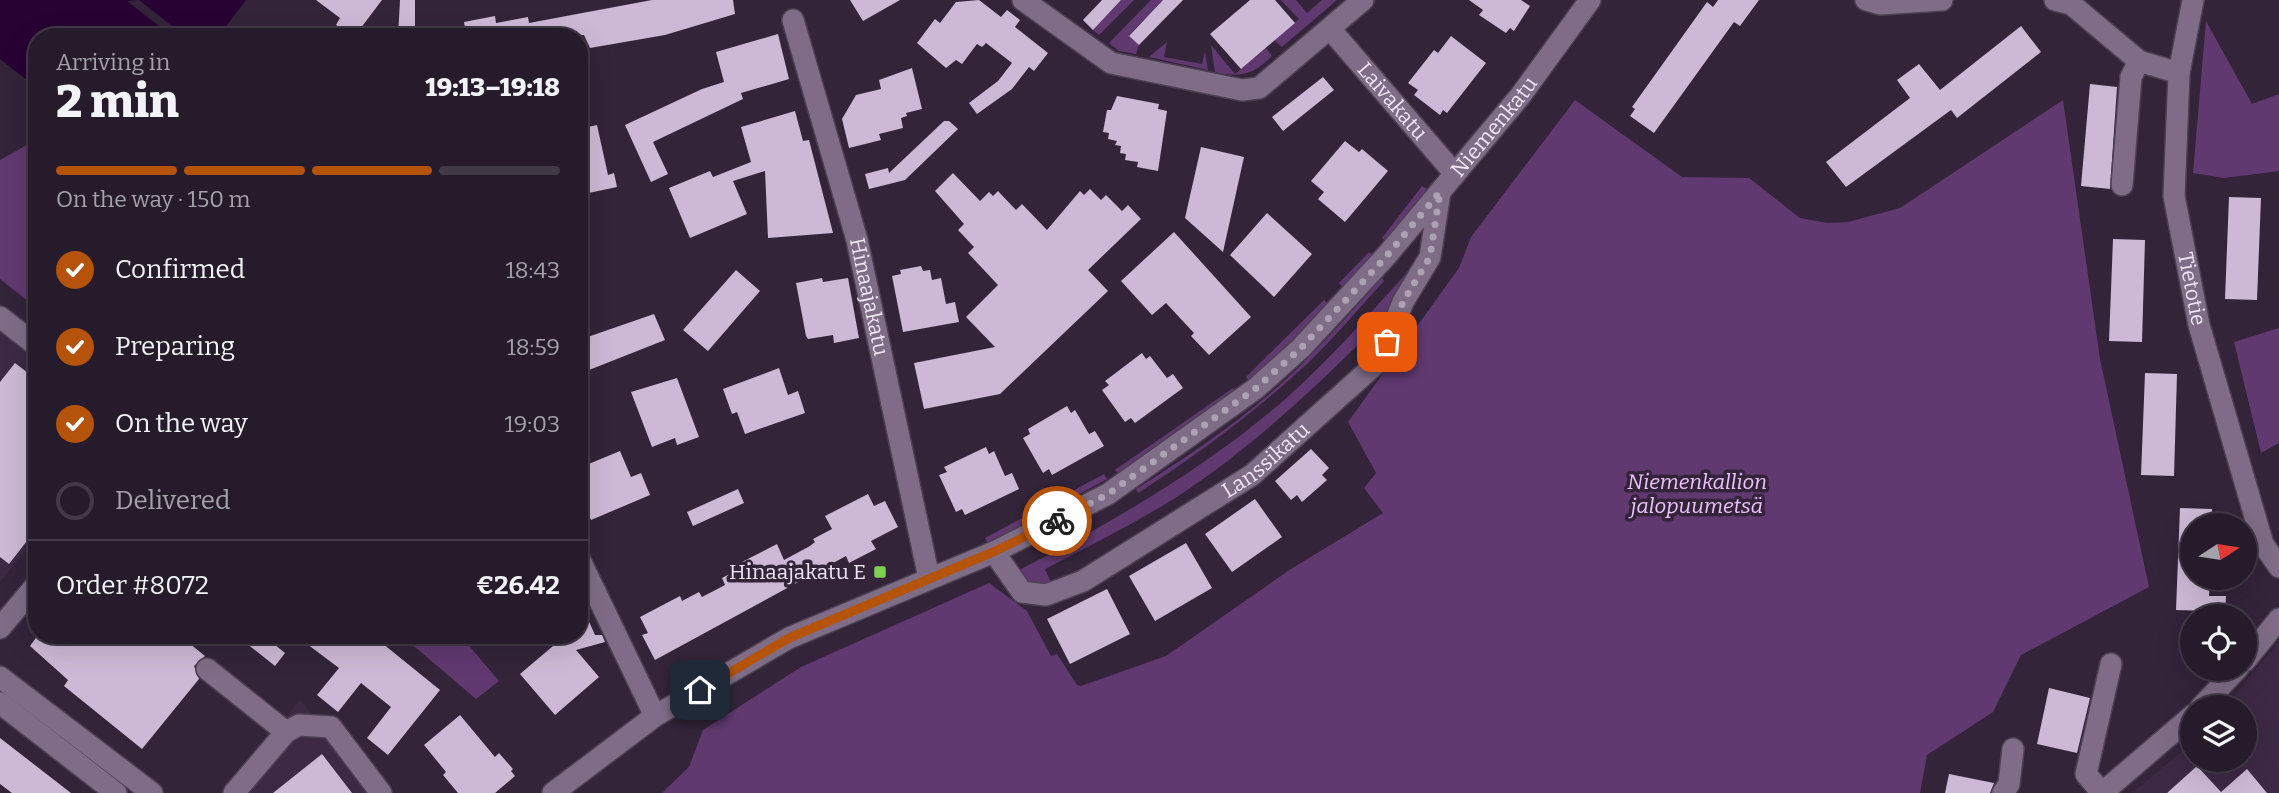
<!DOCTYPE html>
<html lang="en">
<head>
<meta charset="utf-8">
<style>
	body { margin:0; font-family:Bitter,serif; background:#2e2433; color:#f1f3f6; height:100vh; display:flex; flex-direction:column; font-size:26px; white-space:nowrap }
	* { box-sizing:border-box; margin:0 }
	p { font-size:23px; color:#a4a1a9 }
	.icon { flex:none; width:38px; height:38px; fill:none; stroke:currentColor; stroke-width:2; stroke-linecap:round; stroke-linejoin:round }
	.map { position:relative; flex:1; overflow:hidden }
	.sheet { position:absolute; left:28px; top:28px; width:560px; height:616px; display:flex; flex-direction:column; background:#261b2b; border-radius:28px; box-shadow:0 7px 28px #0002,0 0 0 2px #423947 }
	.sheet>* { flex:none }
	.needle { width:46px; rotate:78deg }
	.fabs { position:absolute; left:2180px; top:513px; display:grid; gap:14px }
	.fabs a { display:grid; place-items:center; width:77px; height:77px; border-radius:50%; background:#261b2b; box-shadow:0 7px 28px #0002,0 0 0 2px #423947; font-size:35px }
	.pin { position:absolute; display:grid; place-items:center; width:60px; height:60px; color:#fff; margin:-30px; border-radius:14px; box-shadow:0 4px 10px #0006 }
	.courier { position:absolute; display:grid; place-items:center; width:70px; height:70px; margin:-35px; border:5px solid #b45309; border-radius:50%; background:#fff; color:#222; box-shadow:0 2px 9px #0007 }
	.headline em { font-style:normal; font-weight:800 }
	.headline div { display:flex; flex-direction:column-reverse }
	.headline { display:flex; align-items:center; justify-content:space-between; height:119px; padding:0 28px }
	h1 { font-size:46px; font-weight:800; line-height:52px }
	.bar { display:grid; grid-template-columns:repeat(4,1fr); gap:10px 7px; align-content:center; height:84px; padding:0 28px }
	.bar i { height:9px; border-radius:5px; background:#423947 }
	.bar .on { background:#b45309 }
	.bar p { grid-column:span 4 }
	.line { display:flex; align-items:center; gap:18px; padding:0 28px; border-top:2px solid #423947 }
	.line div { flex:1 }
	ol { padding:0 28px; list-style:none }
	li { display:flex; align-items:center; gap:21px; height:77px }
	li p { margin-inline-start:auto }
	li .icon { padding:7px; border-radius:50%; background:#b45309; color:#fff; stroke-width:4 }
	li:last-child { color:#a4a1a9 }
	li i { width:38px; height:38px; border:4px solid #423947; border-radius:50% }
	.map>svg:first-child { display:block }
	.built { fill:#3c2944 }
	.green { fill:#603970 }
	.water { fill:#270233 }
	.pier { fill:#332439 }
	.building { fill:#ccb9d5 }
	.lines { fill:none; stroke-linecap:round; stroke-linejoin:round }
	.minor-casing { stroke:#4e4053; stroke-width:24 }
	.minor { stroke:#7f6d87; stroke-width:21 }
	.done { stroke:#ada2b3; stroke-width:7; stroke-dasharray:0 12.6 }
	.route { stroke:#b45309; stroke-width:9 }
	.poi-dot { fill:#80d051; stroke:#332439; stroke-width:2.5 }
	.labels { text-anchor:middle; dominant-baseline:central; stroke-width:7; stroke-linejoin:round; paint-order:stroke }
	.street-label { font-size:21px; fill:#efe6f4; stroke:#332439 }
	.park-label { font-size:21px; font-style:italic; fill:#ecc3fd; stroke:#332439 }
	.poi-label { font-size:21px; fill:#efe6f4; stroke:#332439; text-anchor:end }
</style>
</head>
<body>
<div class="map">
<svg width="2279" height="793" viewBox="0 0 2279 793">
	<rect width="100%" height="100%" fill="#332439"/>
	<path class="built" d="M0,316l37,24v196l-37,46z
		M2279,641v152h-147l61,-51v18h52v-53h-20z
		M300,700l74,93h-150z"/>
	<path class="green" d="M1121,0h13l-35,35 -6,-5z
		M1151,0h12l-34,35 10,10 -3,9 -17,-3 -10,-8z
		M1281,0h15l11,13 15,-13h15l-55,47 -8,-7 25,-21z
		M2206,21l46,83 27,-10v77l-55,7 -31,-5z
		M1167,42l-3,15 38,7 3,-13 3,19 -59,-13z
		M1211,45l24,29 31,-26 6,8c-19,19 -32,22 -57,16z
		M1575,100l107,77 67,1 51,40 27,5 21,-1 52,-14 163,-108 37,259 49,228 -128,68 -28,57 -66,43 -7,38h-1258l27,-26 14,-37 98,-63 188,-84 38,28 24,45 6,-2 20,31 4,1 85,-30 125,-87 92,-56 -19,-25 12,-15 -28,-51 111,-154 12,-31z
		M27,145l10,12v151l-37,-29v-119z
		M1422,186l5,3 -40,54 -5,-5z
		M1369,252l5,5 -30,31 -5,-5z
		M1413,266l-24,47 -23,34 -6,-4c-58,57 -119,113 -188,157 -41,25 -84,47 -127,69l7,16c-17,1 -26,2 -35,-14 94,-48 186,-101 266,-170 47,-41 88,-89 130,-135z
		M1382,278l2,3c-25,27 -49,56 -76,82 -53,49 -109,91 -170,130l-2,-4c61,-38 122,-80 172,-131 26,-26 49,-53 74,-80z
		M1324,300l5,5 -78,78 -5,-6z
		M2279,328v115l-18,10 -27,-111z
		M1233,388l3,5 -118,81 -3,-4z
		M1104,474l3,5 -119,65 -3,-6z
		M401,635h59l39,46 -23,18z"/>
	<path class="water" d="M0,0h246l-28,37h-181v51l-37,-29z"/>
	<path class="pier" d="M139,0l47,37h-13l-46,-36z"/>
	<path class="building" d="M316,0h66l-28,37 -18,-12 4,-7z
		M400,0h15v37h-17z
		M652,0h81l2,14 -70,21 -75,13 -6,-13 -125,2 -1,-8 7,-1 -1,-6 31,-6 1,7 32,-6 1,6z
		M850,0h50l-37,21z
		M979,0l22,17 6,-7 13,10 -5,7 33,26 -14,18 -5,-4 -17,22 -35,25 -8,-11 29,-22 14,-18 -26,-20 -4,4 -5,-3 -15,20 -6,-4 -10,8 -29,-25 18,-24 5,4 16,-21z
		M1102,0h19l-28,30 -10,-10z
		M1163,0h20l-44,45 -10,-9z
		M1250,0h25l20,23 -54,46 -31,-35z
		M1469,0h52l9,6 -16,25 -4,-3 -4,5 -27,-18 4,-5z
		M1718,0h41l-19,26 -6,-4 -80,111 -24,-17 5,-7 -3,-2 75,-105 6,5z
		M2021,26l20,26 -84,66 -6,-8 -105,77 -20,-25 84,-64 -13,-18 22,-16 21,26z
		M778,34l11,45 -48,14 2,6 -90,43 15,32 -17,8 -26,-57 77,-36 22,-7 -8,-30z
		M1451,36l35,27 -39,50 -4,-3 -3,5 -26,-20 4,-5 -10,-7 26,-33 4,3z
		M912,68l10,41 -16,4 1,3 -6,2 2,10 -24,6 2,6 -32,8 -7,-29 14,-24 25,-6 -2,-9z
		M1323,77l11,13 -51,41 -11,-14z
		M2090,84l27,3 -7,102 -29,-3z
		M1117,96l42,8 -1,5 9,2 -9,60 -21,-4 1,-5 -13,-2 1,-6 -6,-1 1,-7 -6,-1 2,-4 -9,-2 1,-6 -6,-1 4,-22h4z
		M795,111l8,30 6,-1 24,93 -65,5 -3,-67 -32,10 14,33 -57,24 -21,-50 41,-17 3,6 38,-15 -10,-35z
		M944,121h5l9,8 -53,51 -36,9 -4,-15 23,-6 1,5z
		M597,125l11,50 6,-2 3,14 -38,8v-66z
		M1345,141l14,11 3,-3 26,22 -43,51 -27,-23 6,-7 -13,-11z
		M1201,147l43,10 -21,95 -38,-34z
		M953,173l27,28 9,-9 4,4 5,-5 18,19 6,-6 25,26 33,-39 4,4 6,-6 11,11 5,-5 16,16 6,-6 13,14 -53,51 20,21 -108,103 -76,15 -10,-46 81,-16 -29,-30 32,-32 -30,-32 6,-6 -16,-17 6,-6 -29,-33z
		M2229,197l32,1 -4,102 -32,-1z
		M1267,213l45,41 -38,43 -44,-42z
		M1174,232l77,85 -42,38 -18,-19 3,-3 -28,-30 -14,12 -31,-34z
		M2113,239l32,1 -3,102 -33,-1z
		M921,266l2,5 7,-1 2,10 9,-2 5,26 9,-2 4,20 -56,10 -11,-56 9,-2 -1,-4z
		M736,270l24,21 -52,60 -25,-21z
		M822,278l1,4 25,-4 11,60 -25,5 -1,-8 -25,4 -2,-3 -10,-53z
		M654,314l11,26 -76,30 -10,-30z
		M1142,353l4,6 4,-3 17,22 6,-4 10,14 -48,35 -4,-5 -6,4 -23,-32 7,-5 -4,-4z
		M15,363l22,17v148l-28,36 -9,-7v-175z
		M779,368l9,27 10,-4 7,22 -60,21 -8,-22 -5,2 -9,-25z
		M2145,373l32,1 -3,102 -33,-1z
		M677,378l22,59 -22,8 -2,-7 -23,9 -21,-55z
		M1067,406l4,7 4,-3 14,24 6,-3 9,15 -52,29 -3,-6 -6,4 -20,-35 7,-4 -2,-5z
		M986,447l3,7 5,-3 11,25 7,-3 7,16 -54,26 -3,-6 -6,3 -17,-37 8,-3 -3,-5z
		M1311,449l18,19 -7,7 5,5 -25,22 -5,-7 -6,5 -16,-19z
		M620,451l11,26 10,-4 9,22 -59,25 -12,-28v-24z
		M738,489l6,14 -51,23 -6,-14z
		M868,494l6,12 11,-5 13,26 -27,14 5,8 -27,14 -3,-7 -191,104 -13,-25 6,-2 -8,-16 40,-21 2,5 17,-9 3,5 23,-12 -3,-7 17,-9 -3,-4 41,-21 7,16 26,-14 5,-4 -2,-3 19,-10 -7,-13z
		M1255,499l27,38 -50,35 -27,-38z
		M2180,508l32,1v16h-19v53h17l-1,18h17l-1,20h-17l1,-5 -33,-1z
		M1186,543l26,45 -57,33 -26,-45z
		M1107,589l23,45 -60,30 -23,-45z
		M579,599l16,36h7l3,7 -29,8 23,27 -44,38 -35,-41 46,-39h13z
		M38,635h141l26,21 -11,10 5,13 -57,70 -78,-63 4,-6 -38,-34z
		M236,635h27l22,18 -10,13z
		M295,635h77l68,55 -52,65 -21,-17 24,-31 -30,-24 -23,29 -21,-17 22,-27z
		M2049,688l41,10 -13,55 -40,-9z
		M460,715l35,42 4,-4 14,16 -2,2 4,5 -20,17h-37l-15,-18 3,-3 -22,-27z
		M0,738l71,55h-59l-12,-9z
		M322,754l30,39h-79z
		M2197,766l24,26 26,-23 20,24h-100z
		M1949,774l45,9 -4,10h-45z"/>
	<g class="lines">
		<defs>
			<g id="minor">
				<path d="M1023,0l88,63 131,27 17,-2 104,-88"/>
				<path d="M1866,0l14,4 62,-4"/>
				<path d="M2055,0l16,4 68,57 40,12"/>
				<path id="s1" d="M2193,0l-14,73 -5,123 25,129 64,219 16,23"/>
				<path id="s2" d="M793,20l64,220 72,338"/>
				<path id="s3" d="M1331,30l124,144"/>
				<path d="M2122,185l9,-108 8,-16"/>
				<path d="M0,317l37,29"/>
				<path id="s4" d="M994,552l28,40 24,3 37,-14 169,-106 127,-114 24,-59 27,-45 10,-65"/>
				<path d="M579,558l76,158"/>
				<path d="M0,628l37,-44"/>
				<path d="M2245,661l34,-42"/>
				<path d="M2111,664l-25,110 16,19 91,-78"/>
				<path d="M207,669l79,63"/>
				<path d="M0,677l152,116"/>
				<path d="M0,703l116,90"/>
				<path d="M2201,707l37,-39"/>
				<path d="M234,793l52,-61 13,-7 32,2 50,66"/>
				<path id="s5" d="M553,793l102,-77 134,-78 205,-86 114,-58 147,-105 46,-41 86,-93 134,-160 69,-95"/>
				<path d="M2003,793l6,-9 4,-35"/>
			</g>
		</defs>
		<use href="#minor" class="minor-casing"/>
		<use href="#minor" class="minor"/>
	</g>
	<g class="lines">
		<path class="done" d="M1057,521l51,-27 147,-105 46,-41 83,-89 56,-67 -10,65 -27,45 -16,40"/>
		<path class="route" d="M700,690l89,-52 204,-86 64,-31"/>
	</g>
	<rect class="poi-dot" x="873" y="565" width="14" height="14" rx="3.5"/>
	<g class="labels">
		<g class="street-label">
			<text stroke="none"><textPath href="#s3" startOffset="94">Laivakatu</textPath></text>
			<text stroke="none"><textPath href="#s5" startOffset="1169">Niemenkatu</textPath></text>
			<text stroke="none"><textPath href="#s1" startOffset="292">Tietotie</textPath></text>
			<text stroke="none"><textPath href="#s2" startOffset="287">Hinaajakatu</textPath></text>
			<text stroke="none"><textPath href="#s4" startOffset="332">Lanssikatu</textPath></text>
		</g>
		<g class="park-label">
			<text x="1697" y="482">Niemenkallion<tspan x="1697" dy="24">jalopuumetsä</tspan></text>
		</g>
		<g class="poi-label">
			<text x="866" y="572">Hinaajakatu E</text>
		</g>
	</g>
</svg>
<div class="fabs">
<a><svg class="needle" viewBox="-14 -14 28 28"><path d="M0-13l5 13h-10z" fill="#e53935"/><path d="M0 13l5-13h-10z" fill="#a4a1a9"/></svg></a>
<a><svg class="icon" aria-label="locate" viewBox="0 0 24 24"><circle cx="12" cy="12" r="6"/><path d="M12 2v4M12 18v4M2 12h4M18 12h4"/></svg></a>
<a><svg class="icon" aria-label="layers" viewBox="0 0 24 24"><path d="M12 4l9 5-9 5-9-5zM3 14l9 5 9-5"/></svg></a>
</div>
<div class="pin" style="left:1387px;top:342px;background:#ea580c"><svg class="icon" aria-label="bag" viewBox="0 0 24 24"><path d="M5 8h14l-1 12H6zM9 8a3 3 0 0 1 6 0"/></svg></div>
<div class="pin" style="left:700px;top:690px;background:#1f2937"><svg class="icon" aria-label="home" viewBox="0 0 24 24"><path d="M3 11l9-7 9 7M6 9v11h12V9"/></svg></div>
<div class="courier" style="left:1057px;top:521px"><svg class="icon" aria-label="bike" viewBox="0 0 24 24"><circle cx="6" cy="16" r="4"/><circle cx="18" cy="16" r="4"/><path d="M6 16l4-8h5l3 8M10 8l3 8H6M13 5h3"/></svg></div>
<section class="sheet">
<div class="headline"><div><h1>2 min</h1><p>Arriving in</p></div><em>19:13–19:18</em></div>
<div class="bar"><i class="on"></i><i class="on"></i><i class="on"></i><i></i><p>On the way · 150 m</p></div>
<ol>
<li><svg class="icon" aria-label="check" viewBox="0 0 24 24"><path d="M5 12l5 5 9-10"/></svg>Confirmed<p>18:43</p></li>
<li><svg class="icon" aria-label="check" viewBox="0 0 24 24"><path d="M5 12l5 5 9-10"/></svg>Preparing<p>18:59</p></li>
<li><svg class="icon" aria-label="check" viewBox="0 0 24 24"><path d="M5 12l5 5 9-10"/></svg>On the way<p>19:03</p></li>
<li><i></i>Delivered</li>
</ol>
<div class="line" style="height:91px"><div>Order #8072</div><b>€26.42</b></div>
</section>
</div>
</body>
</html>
